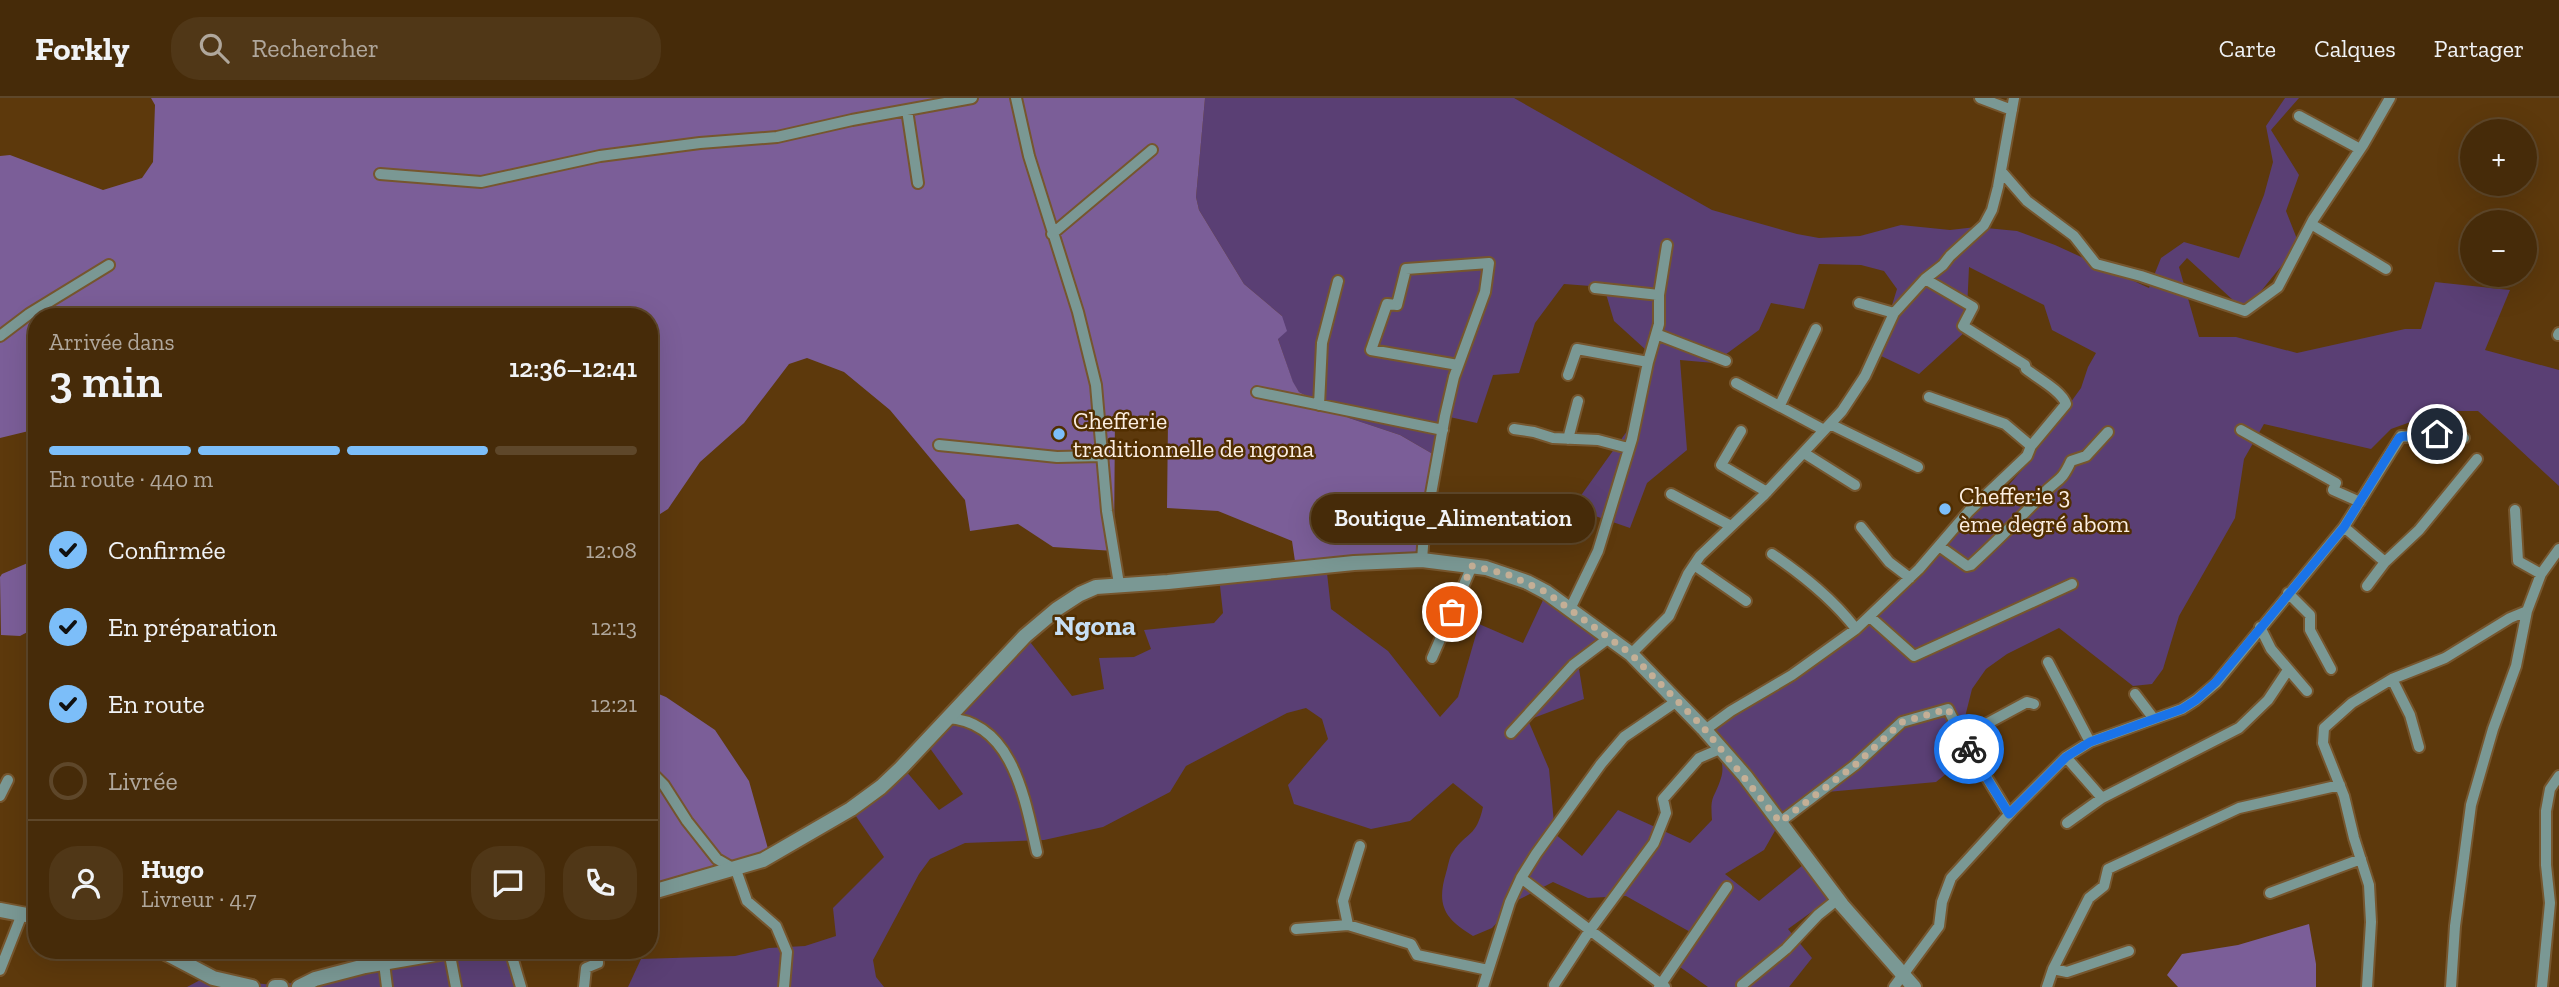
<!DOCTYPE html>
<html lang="fr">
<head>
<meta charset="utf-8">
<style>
	body { margin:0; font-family:"Zilla Slab",serif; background:#503717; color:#f1f3f6; height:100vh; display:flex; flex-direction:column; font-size:26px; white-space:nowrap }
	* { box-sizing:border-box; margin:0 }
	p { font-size:23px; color:#b0a79c }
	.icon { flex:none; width:38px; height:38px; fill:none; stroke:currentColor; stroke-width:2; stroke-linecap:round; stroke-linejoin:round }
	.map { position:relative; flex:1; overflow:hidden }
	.side { position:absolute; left:28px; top:210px; width:630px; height:651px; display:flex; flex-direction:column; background:#462b09; border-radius:28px; box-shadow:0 7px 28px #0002,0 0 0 2px #5e472a }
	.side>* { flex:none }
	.fabs { position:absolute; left:2460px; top:21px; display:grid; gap:14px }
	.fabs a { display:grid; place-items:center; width:77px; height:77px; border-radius:50%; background:#462b09; box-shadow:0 7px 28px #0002,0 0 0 2px #5e472a; font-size:35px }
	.pin { position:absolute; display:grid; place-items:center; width:60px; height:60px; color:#fff; margin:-30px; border:4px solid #fff; border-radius:50%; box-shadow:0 2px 7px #0007 }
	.courier { position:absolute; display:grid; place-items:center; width:70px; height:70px; margin:-35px; border:5px solid #1a73e8; border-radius:50%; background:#fff; color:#222; box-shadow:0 2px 9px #0007 }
	.bubble { position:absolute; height:49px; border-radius:24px; background:#462b09; box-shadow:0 7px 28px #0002,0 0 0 2px #5e472a; font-size:23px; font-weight:600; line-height:49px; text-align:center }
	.head em { font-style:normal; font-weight:600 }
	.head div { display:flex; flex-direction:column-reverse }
	.head { display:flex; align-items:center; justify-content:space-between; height:119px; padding:0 21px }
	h1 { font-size:46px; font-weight:600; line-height:52px }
	.bar { display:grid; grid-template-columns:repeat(4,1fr); gap:10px 7px; align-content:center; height:84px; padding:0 21px }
	.bar i { height:9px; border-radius:5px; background:#5e472a }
	.bar .on { background:#7cbef9 }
	.bar p { grid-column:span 4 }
	.line { display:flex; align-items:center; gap:18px; padding:0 21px; border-top:2px solid #5e472a }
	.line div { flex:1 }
	.round { display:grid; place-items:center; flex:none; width:74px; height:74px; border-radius:28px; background:#503717 }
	ol { padding:0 21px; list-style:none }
	li { display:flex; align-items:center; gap:21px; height:77px }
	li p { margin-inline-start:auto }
	li .icon { padding:7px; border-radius:50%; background:#7cbef9; color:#111; stroke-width:4 }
	li:last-child { color:#b0a79c }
	li i { width:38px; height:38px; border:4px solid #5e472a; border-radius:50% }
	header { display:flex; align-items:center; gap:42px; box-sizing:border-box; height:98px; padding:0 35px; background:#462b09; border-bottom:2px solid #5e472a }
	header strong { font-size:33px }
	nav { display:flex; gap:38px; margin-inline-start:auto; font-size:24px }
	.search { width:490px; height:63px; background:#503717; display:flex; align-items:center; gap:18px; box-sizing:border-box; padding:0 24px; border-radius:28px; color:#b0a79c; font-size:26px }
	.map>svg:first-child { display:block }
	.green { fill:#5a3f74 }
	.forest { fill:#7b5e98 }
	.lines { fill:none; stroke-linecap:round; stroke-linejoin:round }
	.minor-casing { stroke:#76562e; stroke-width:14 }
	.tertiary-casing { stroke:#76562e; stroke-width:18 }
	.minor { stroke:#7a9894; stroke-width:10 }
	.tertiary { stroke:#7a9894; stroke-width:14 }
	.done { stroke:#c4af96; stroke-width:7; stroke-dasharray:0 12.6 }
	.route { stroke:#1a73e8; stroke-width:9 }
	.poi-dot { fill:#7cbef9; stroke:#512e00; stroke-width:2.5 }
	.labels { text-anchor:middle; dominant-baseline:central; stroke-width:5; stroke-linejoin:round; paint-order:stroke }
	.poi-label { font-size:24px; fill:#fceee1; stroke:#512e00; text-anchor:start }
	.quarter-label { font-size:28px; font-weight:bold; fill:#c6def4; stroke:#512e00 }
</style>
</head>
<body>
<header>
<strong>Forkly</strong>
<div class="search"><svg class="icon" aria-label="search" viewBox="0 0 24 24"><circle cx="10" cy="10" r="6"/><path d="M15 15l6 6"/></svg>Rechercher</div>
<nav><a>Carte</a><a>Calques</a><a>Partager</a></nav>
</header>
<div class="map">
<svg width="2559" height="889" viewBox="0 0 2559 889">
	<rect width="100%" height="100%" fill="#5d390c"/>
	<path class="green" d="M1205,0h309l198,112 85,24 22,4 41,-2 41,-11 49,5 26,-3 41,4 38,14 94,43 12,-30 23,-16 55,16 25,-63 9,-33 -7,-36 19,-28h14l-28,32 28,45 -13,36 13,33 -54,67 -58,-53 -8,9 20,70h37l61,16 108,-24h16l14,-47 75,8 -25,60 74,20v116l-81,-75h-37l-50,18 -20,20 -107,-25 -20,35 -9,59 -56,98 -16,53 -11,15 -19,2 -74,-58 -52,26 -21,15 -14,20 -20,80 -16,13 -109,10 -47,30 -16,28 -39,24 34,27 50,-41 26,35 -47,34 24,29 -23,29h-81l-35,-25 19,-29 -66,-37 -38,2 -35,-16 -35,18 -26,28 -19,8c-28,-17 -37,-30 -27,-63 2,-6 3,-16 7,-21 14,-21 23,-14 30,-45l-30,-24 -43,38 -39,8 -77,-25 -6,-19 40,-46 -6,-20 -16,-11 -19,5 -101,53 -16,26 -67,35 -59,13 -79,3 -35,16 -11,15 -46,86 3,17 8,10h-256l13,-28 94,-3 34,-8 36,-2 31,-10 -3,-28 51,-51 -33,-48 49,-45 39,46 24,-16 -39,-54 103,-102 45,58 32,-7 -5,-31 35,-1 17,-8 -7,-19 70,-7 9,-10 -4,-36 107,-13 5,45 57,42 52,66 18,-20 21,-73 44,19 22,-47 64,42 -30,31 5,30 -56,21 21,49 6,65 27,22 36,-46 72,33 22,-23c-2,-26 2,-20 9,-42 6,-18 -8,-37 -18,-50l156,-98 73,-82 21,-27 37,-31 18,-4 13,-15 60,-83 7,-21 8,-14 -44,-23 -8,-25 -75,-38 -3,64 -47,43 -42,-20 20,-65 -13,-18 -23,-6 -42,-1 -15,45 -33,-6 -12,27 -45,33 -34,-3 7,90 -40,33 -17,45 -58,-20 58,-81 9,-35 7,-42 -32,-29 -10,-34 -40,-3 -29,39 -16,50 -26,2 -16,48 -32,-7 -7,41 -38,-22 -51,-17 -50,-26 -6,-9 -15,-44 4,-23 -38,-32 -45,-74 -3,-13z
		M505,852l19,37h-337l17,-9 70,7 35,-4 97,-25z"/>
	<path class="forest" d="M151,0h1054l-9,99 3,13 45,74 38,32 5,15 -9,8 15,43 6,10 50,26 51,17 38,22 -16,103 -126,8 -4,-27 -74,-30 -51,-3 1,-88 -53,-6 -1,137 -61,-4 -35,-23 -48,7 -5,-31 -75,-90 -46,-38 -37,-14 -18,6 -45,59 -44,39 -32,47 -19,12v-204h-612v112l-37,9v-282l10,-1 93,35 39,-12 11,-16 2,-57z
		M37,461v68l-17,9 -19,-1 -1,-58 2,-3z
		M649,592l17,7 49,33 34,51 23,82 -123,34z
		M2309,826l7,40v23h-138l-11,-12 15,-21 56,-9z"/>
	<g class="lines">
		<defs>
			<path id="minor" d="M1016,0l13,58 49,156 18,73 11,126 12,73
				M1980,0l32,12
				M907,12l11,73
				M2299,18l61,33
				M2001,73l26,30 47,35 22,28 45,12 104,35 33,-24 35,-67 50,-75 27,-47
				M380,76l101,8 119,-26 100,-13 77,-6 75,-17 120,-22
				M2311,126l75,45
				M1052,136l100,-84
				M1595,190l64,7
				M1859,205l35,10
				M1656,236l70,27
				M2558,237l1,-2
				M0,238l29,-22 80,-49
				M1568,277l9,-26 71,13
				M1736,285l88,47
				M1257,294l186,38
				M1929,299l76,27 26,22
				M1319,307l3,-62 16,-62
				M1780,307l36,-76
				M1830,326l88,43
				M1514,331l20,3 19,6 45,2 30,8
				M2241,332l95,53 -3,7 27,12
				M1741,333l-20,34 46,27
				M1568,341l10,-38
				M939,347l118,12 45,-1
				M1804,355l51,32
				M1671,396l60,32
				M2515,412l3,51 23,13
				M1861,429l28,35 21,16
				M2344,429l41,35
				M1939,448l28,20 4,-1c25,-23 49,-47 72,-71 15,-16 18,-11 28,-33l15,-5 22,-24
				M1772,456c32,22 61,45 84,75
				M1422,462l2,-27 21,-117 9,-39 31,-85 4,-29 -83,6 -9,36 -10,-1 -16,46 87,15
				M1694,467l52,36
				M2367,488l18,-24 34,-32 58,-71
				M2288,495l22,22v15l21,39
				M1570,511l28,-58 34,-112 16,-77 11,-38v-29l8,-50
				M1870,519l44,39 158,-72
				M2260,529l11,22 36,42
				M1631,556l38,-38 19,-42 12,-18 63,-60 79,-85 23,-35 29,-63 31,-34 18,-14 7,-9 34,-31 8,-15 6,-23 16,-89
				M1432,560l40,-92
				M2048,564l42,80
				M2392,581l18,36 9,32
				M2135,596l19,25
				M947,620c66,3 78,82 90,134
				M1705,632l26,-19 61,-36 64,-46 63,-60 50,-58 58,-55 4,-10 35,-42c-4,-13 -29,-26 -40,-35l-1,-4 -62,-39 10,-19 -48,-28
				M1511,635l62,-68 36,-27
				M1962,639l47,77
				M2066,659l36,41
				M649,672l15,15 23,36 30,38 19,11 11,31 29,25 11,26 -3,35
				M0,698l8,-16
				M1780,724l75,-57 47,-43 46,-13 14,28 65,-35 7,2
				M2067,725l35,-25 137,-70 29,-28 20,-30
				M1521,780l144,109
				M2270,795l91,-34
				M1348,827l-5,-24 17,-55
				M1296,831l52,-4 63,19 6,11 71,15
				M449,852l7,37
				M510,852l11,37
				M384,865l3,24
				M2053,871l14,3 62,-21
				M0,872l22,-56
				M1554,887l36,-55 64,-87 12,-30 -3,-14 36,-41 21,-9
				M1742,887l44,-36 32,-34 20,-16
				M584,889l2,-19 12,-5 -1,-13
				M1483,889l27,-85 11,-24 15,-24 65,-90 23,-27 53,-36
				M1659,889l68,-100
				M1894,889l45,-61 3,-24 9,-24 63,-69 52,-52 24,-15 92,-33 14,-9 20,-17 128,-156 57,-91 26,3 10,-5 27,4
				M2047,889l6,-18 36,-71 15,-12 4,-17 131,-61 101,-23
				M2367,889l4,-65 -2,-37 -15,-47 -10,-42 -21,-53 1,-15 28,-25 40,-24 53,-21 65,-40 17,-7
				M2451,889l4,-61 16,-121 22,-76 23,-63 11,-55 14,-37 18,-25
				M2542,889l8,-84 -4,-38v-54l4,-22 9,-13"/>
			<path id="tertiary" d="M649,795l114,-33 88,-51 30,-22 20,-19 124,-132 32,-27 23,-15 16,-7 72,-5 186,-19 68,-3 64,8 41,14 19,10 85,62 72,74 42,48 97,129 72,82
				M0,812l37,7
				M160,852l53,28 39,9
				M275,889h6
				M299,889l16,-8 50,-13 93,-16"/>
		</defs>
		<use href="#minor" class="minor-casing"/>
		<use href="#tertiary" class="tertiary-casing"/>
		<use href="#minor" class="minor"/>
		<use href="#tertiary" class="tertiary"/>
	</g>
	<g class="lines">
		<path class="done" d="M1452,514l20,-46 35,8 39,18 85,62 72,73 77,95 75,-57 47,-43 46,-13 21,40"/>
		<path class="route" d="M1969,651l40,65 57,-57 24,-15 92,-33 14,-9 20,-18 128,-155 55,-89c11,-6 21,4 38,-4"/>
	</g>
	<g class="poi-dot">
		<circle cx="1059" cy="336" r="7"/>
		<circle cx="1945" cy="411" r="7"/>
	</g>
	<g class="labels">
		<g class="poi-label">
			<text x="1073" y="322">Chefferie<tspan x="1073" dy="28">traditionnelle de ngona</tspan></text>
			<text x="1959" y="397">Chefferie 3<tspan x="1959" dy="28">ème degré abom</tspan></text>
		</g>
		<g class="quarter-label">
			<text x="1095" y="527">Ngona</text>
		</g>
	</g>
</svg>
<div class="fabs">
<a>+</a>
<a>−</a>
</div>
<div class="pin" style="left:1452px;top:514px;background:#ea580c"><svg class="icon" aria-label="bag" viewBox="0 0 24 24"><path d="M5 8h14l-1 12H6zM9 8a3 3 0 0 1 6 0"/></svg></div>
<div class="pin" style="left:2437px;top:336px;background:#1f2937"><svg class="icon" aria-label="home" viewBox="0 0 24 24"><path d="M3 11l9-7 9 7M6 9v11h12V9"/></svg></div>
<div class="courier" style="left:1969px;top:651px"><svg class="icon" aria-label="bike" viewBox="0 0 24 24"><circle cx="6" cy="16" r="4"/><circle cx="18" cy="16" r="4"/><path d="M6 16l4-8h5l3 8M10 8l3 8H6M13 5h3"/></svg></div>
<div class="bubble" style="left:1311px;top:396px;width:284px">Boutique_Alimentation</div>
<section class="side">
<div class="head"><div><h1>3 min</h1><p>Arrivée dans</p></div><em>12:36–12:41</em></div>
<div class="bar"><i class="on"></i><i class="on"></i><i class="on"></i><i></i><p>En route · 440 m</p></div>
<ol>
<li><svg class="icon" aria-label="check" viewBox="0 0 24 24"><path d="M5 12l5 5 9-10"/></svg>Confirmée<p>12:08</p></li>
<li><svg class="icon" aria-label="check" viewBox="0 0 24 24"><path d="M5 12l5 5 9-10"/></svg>En préparation<p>12:13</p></li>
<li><svg class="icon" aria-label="check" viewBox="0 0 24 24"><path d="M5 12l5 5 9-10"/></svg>En route<p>12:21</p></li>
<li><i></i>Livrée</li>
</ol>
<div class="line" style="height:126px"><a class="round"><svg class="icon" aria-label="person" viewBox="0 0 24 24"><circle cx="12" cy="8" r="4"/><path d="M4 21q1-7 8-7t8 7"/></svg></a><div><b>Hugo</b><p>Livreur · 4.7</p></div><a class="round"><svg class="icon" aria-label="chat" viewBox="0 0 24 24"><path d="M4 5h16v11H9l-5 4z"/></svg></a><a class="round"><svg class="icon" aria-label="phone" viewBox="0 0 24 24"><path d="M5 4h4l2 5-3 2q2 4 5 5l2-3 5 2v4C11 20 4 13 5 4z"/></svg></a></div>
</section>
</div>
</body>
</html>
